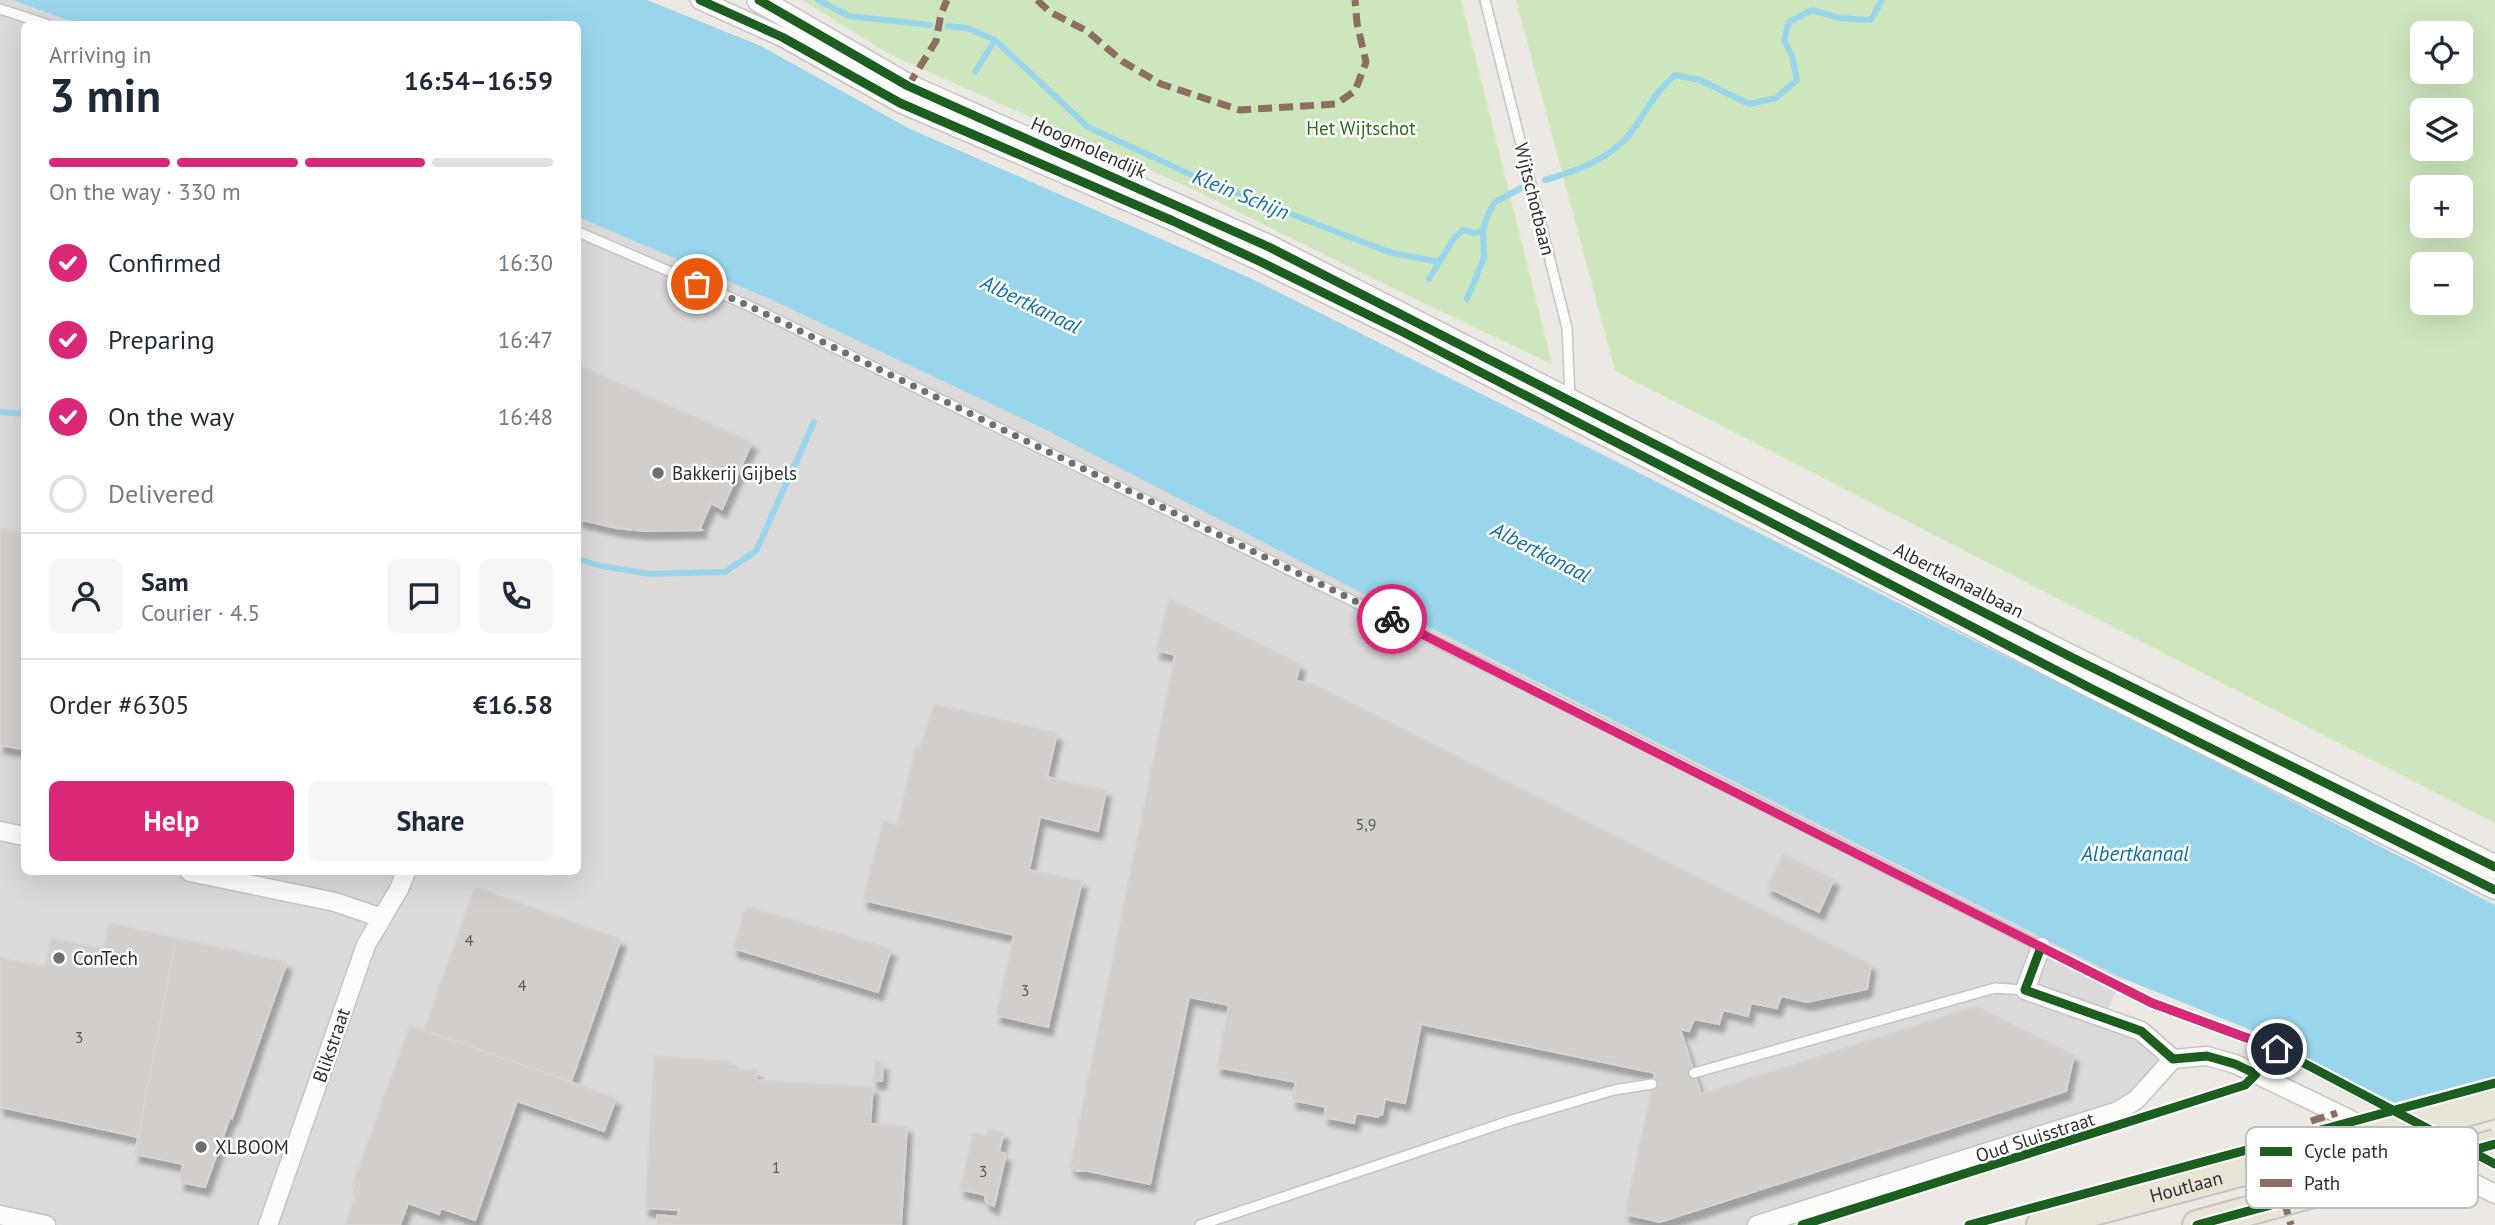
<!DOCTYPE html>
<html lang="en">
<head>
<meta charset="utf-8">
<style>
	body { margin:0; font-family:"PT Sans",sans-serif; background:#f6f6f7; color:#1f2937; height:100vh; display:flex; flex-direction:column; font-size:26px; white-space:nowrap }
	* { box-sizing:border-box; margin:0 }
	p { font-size:23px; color:#747a83 }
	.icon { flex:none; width:38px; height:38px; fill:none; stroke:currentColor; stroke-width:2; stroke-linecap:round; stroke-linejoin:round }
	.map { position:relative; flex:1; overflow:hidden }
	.sheet { position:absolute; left:21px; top:21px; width:560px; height:854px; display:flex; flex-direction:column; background:#fff; border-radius:10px; box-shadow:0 7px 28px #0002 }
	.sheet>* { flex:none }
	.controls { position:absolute; left:2410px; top:21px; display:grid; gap:14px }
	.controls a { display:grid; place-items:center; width:63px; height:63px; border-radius:10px; background:#fff; box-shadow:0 7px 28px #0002; font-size:35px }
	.pin { position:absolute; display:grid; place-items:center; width:60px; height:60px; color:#fff; margin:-30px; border:4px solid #fff; border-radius:50%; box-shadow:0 2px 7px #0007 }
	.courier { position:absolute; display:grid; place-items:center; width:70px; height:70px; margin:-35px; border:5px solid #db2777; border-radius:50%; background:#fff; color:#222; box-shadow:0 2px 9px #0007 }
	.head em { font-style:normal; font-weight:700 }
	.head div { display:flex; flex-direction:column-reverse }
	.head { display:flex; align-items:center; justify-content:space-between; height:119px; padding:0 28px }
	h1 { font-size:46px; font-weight:700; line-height:52px }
	.bar { display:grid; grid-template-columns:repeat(4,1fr); gap:10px 7px; align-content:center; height:84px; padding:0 28px }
	.bar i { height:9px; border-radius:5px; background:#e0e1e3 }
	.bar .on { background:#db2777 }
	.bar p { grid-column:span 4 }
	.line { display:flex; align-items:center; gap:18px; padding:0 28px; border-top:2px solid #e0e1e3 }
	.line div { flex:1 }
	.round { display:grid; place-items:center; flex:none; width:74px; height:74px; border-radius:10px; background:#f6f6f7 }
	ol { padding:0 28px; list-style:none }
	li { display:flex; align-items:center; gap:21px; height:77px }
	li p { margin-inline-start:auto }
	li .icon { padding:7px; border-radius:50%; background:#db2777; color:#fff; stroke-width:4 }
	li:last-child { color:#747a83 }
	li i { width:38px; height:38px; border:4px solid #e0e1e3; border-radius:50% }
	.primary-button { display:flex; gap:14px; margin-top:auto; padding:14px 28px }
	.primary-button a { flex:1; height:80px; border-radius:10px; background:#db2777; color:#fff; font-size:28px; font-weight:700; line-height:80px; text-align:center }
	.primary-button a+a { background:#f6f6f7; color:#1f2937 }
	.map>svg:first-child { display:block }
	.industrial { fill:#dcd9db }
	.green { fill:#cee6be; fill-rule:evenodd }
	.water { fill:#99d6ec }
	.pier { fill:#ece8e4 }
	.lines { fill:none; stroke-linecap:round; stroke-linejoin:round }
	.stream { stroke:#99d6ec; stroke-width:6 }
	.building { fill:#d1cecb; stroke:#d7d4d0; stroke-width:2; filter:url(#shadow) }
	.service-casing { stroke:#c5c4c5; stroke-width:12 }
	.minor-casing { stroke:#c5c4c5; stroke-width:21 }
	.tertiary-casing { stroke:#c5c4c5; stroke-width:26 }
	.primary-casing { stroke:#c6c5c4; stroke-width:32 }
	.service { stroke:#fcfcfb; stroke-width:9 }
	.minor { stroke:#fcfcfb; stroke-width:18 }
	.tertiary { stroke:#fcfcfb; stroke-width:23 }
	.primary { stroke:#e8e4d6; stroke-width:28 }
	.primary-bridge-casing { stroke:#c6c5c4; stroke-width:32; stroke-linecap:butt }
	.primary-bridge { stroke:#e8e4d6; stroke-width:28 }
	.quiet { stroke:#8d6e63; stroke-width:7; stroke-dasharray:14 7; stroke-linecap:butt }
	.cycleway-casing { stroke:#fff; stroke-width:13 }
	.cycleway { stroke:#1b5e20; stroke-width:9 }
	.done { stroke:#706f6e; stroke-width:7; stroke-dasharray:0 12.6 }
	.route { stroke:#db2777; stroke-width:9 }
	.poi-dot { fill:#706f6e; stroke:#fff; stroke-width:2.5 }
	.labels { text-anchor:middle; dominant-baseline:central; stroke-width:5; stroke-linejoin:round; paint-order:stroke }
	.number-label { font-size:16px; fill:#585857 }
	.park-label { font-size:19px; fill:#2c6e1b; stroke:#fff }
	.street-label { font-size:19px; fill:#2e2e2e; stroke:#fff }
	.poi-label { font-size:19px; fill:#2e2e2e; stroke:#fff; text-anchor:start }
	.water-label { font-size:21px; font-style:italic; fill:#0d6fa3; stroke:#fff }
	.key { fill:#fff; stroke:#c0c0c0; stroke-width:2 }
	.key-label { font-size:19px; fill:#2e2e2e }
</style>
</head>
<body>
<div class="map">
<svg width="2495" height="1225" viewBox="0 0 2495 1225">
	<defs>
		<filter id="shadow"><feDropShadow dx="4.5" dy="8" stdDeviation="2" flood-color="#0004"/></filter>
	</defs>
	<rect width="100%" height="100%" fill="#ece8e4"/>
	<path class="industrial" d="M0,0h12l67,24h-55v848h554v-655l192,82 274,130 279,144 799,405 -18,40 69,41 -37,41 -379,125h-1757z"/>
	<path class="green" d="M802,0h659l91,364 -143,-68 -219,-108 -299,-133z
		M1516,0h979v823l-880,-452zM2422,33h38v39h-38zM2422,110h38v39h-38zM2422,187h38v39h-38zM2422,264h38v39h-38z"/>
	<path class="water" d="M12,0h635l114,46 147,82 342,150 920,461 325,166v250l-232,-120 -141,-57 -799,-405 -279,-144 -274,-130 -192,-82v-193h-499z"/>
	<path class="pier" d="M2495,1076v83l-106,-55z"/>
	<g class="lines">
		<path class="stream" d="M818,0l31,16 81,9
			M948,26l19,2 28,12
			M975,72l20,-32 93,87 108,50 159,62 37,14 48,9
			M1545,180c32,-9 68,-22 88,-50 16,-22 20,-36 42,-55l25,5 49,24 27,-6 21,-18 -5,-24 -8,-16 5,-18 23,-12 27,8 32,2 11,-20
			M1429,279l25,-41 9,-8 11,3 9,-2
			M1467,299l17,-41 -1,-27 5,-17 7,-12 26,-14
			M0,412l24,2
			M578,559l23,7 49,8 75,-2 31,-21 58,-129"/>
	</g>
	<path class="building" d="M578,365l174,77 -30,67 -11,-6 -11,25 2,2 -58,1 -28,-3 -38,-9z
		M0,528l24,6v201l-3,14 -21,-4z
		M1169,598l131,66 -4,17 17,3 558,280 -4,25 -60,13 -26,-6 -4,12 -26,-5 -3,13 -25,-6 -4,14 -25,-5 -5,12 -9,-2 21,65 275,-88 98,49 -8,36 -406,131 -35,-8 30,-141 -234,-49 -16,79 -20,-4 -3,16h-3l-1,2 -22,-4 -2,10 -30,-6 2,-10 -34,-7 4,-18 -79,-15 12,-62 -40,-8 -39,187 -62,-13h-12l1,-3 -7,-1 105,-512 -19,-5z
		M934,704l123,29 -10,44 59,13 -8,41 -58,-14 -11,53 53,11 -34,146 -52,-12 18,-80 -151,-35 20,-79 14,4 19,-80 4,2z
		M1783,854l51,25 -15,33 -52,-25z
		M475,887l146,52 -50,143 -147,-52z
		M746,906l145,43 -13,43 -145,-44z
		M109,923l67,15 -38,199 -138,-30v-149l45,8 6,-28 53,11z
		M176,938l111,24 -55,156 -2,-1 -25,70 -25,-5 3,-18 -48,-10z
		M410,1025l206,73 -12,33 -87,-30 -42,119 -34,-12 -2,6 -31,-11 -8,22h-55l13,-37 -6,-2z
		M654,1056l76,5v8l27,1 -1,10 117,7 -3,37 37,2 -6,99h-244v-10l21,2 1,-7 -34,-2z
		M875,1062l8,1 -1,18 -9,-1z
		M988,1129l16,3 -5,20 7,2 -12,52 -8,-4 -1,-7 -25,-6 13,-56 13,3z"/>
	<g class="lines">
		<defs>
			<path id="service" d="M1485,0l82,328 3,70
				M0,9l46,15
				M578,232l167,72 794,388 613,311 125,46 132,71
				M1694,1073l301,-85 30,2
				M2428,1129l31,16
				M2478,1155l17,9
				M1200,1225l312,-105 102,-30 38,-6"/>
			<path id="minor" d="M700,0l82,37 118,66 273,118 88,41 142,70 693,359 399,199
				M0,831l24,5
				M190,872l145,30 47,16
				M2041,947l-16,43 116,41 32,28
				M0,1215l46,10
				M268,1225l98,-280 33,-56 7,-17
				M1757,1225l361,-114 18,-11 37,-41 34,-3 28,8 102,49 158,81"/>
			<path id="tertiary" d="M759,0l149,86 361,161 802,410 424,210"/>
			<g id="primary">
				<path id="s1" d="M2041,1225l278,-74"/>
				<path d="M2197,1225l134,-37"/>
			</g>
		</defs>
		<use href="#service" class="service-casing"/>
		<use href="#minor" class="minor-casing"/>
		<use href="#tertiary" class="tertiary-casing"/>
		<use href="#primary" class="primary-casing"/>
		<use href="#service" class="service"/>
		<use href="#minor" class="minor"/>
		<use href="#tertiary" class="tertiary"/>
		<use href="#primary" class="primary"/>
		<defs>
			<path id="primary-bridge" d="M2319,1151l176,-47
				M2331,1188l164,-44"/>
		</defs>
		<use href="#primary-bridge" class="primary-bridge-casing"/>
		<use href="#primary-bridge" class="primary-bridge"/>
		<path class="quiet" d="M1037,0l13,12 37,19 35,30 39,23 79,26 96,-6 19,-13 11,-29 -9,-39 -2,-23
			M908,86l28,-45 5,-27 6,-14
			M2311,1121l26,-8
			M2407,1195l56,-17
			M2284,1201l7,24"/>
		<defs>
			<path id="cycleway" d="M700,0l82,37 118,66 273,118 88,41 142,70 693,359 399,199
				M759,0l149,86 361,161 802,410 424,210
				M1802,1225l443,-140 11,-11 -21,-10 -28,-8 -34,3 -32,-28 -116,-41 16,-43 111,56 125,46 218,115
				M1969,1225l526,-142
				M2197,1225l298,-81"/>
		</defs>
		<use href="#cycleway" class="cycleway-casing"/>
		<use href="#cycleway" class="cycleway"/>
	</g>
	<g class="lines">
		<path class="done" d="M697,284l48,20 647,315"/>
		<path class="route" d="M1392,619l760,384 125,46"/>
	</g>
	<g class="poi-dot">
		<circle cx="658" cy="473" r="7"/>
		<circle cx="59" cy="958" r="7"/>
		<circle cx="201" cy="1147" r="7"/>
	</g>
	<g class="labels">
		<g class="number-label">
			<text x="1366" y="824">5,9</text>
			<text x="469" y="940">4</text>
			<text x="522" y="985">4</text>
			<text x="1025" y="990">3</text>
			<text x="79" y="1037">3</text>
			<text x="776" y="1167">1</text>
			<text x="983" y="1171">3</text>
		</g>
		<g class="park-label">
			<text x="1361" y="128">Het Wijtschot</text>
		</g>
		<g class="street-label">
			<text transform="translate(1089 147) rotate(24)">Hoogmolendijk</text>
			<text transform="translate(1535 199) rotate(76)">Wijtschotbaan</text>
			<text transform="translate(1959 580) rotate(27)">Albertkanaalbaan</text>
			<text transform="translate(331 1045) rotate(-71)">Blikstraat</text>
			<text transform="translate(2035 1137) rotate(-18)">Oud Sluisstraat</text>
			<text stroke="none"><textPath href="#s1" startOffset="150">Houtlaan</textPath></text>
		</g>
		<g class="poi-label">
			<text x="672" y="473">Bakkerij Gijbels</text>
			<text x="73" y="958">ConTech</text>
			<text x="215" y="1147">XLBOOM</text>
		</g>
		<g class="water-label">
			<text transform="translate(1241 194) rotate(22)">Klein Schijn</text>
			<text transform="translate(1031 304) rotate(26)">Albertkanaal</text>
			<text transform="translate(1541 552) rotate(27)">Albertkanaal</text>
			<text x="2135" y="853">Albertkanaal</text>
		</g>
	</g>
	<rect x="2246" y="1127" width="232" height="81" rx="10" class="key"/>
	<rect x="2260" y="1147" width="32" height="9" fill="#1b5e20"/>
	<rect x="2260" y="1179" width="32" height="8" fill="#8d6e63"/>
	<g class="key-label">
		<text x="2304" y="1158">Cycle path</text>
		<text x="2304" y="1190">Path</text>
	</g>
</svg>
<div class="controls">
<a><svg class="icon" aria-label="locate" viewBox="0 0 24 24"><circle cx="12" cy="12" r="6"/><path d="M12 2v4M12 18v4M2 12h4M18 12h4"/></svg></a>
<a><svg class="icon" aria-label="layers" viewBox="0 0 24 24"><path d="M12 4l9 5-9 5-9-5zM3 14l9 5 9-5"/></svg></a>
<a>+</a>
<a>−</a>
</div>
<div class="pin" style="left:697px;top:284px;background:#ea580c"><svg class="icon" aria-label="bag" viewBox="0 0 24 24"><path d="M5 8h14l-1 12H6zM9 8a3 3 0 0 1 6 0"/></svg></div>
<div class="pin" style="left:2277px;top:1049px;background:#1f2937"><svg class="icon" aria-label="home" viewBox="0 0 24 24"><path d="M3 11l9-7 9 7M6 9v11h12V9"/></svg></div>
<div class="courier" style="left:1392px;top:619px"><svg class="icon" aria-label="bike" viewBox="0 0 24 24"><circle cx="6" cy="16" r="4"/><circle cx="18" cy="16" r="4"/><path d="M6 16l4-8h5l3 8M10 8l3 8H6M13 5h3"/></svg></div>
<section class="sheet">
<div class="head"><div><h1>3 min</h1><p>Arriving in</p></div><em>16:54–16:59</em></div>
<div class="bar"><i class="on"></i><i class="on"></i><i class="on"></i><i></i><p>On the way · 330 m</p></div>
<ol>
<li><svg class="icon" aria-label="check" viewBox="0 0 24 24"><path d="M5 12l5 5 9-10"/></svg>Confirmed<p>16:30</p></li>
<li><svg class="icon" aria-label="check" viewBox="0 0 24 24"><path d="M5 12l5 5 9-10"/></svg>Preparing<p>16:47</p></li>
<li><svg class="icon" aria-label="check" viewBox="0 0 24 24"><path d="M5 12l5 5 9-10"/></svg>On the way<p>16:48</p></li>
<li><i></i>Delivered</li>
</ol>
<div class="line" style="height:126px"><a class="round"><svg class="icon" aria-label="person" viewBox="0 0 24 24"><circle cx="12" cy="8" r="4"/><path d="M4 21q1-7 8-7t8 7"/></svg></a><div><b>Sam</b><p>Courier · 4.5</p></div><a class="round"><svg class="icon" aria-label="chat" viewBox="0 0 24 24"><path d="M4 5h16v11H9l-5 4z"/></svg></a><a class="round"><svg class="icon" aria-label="phone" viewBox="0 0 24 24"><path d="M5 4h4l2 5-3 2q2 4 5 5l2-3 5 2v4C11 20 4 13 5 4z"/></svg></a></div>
<div class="line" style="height:91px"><div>Order #6305</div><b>€16.58</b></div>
<div class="primary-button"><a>Help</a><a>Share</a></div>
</section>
</div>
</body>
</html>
